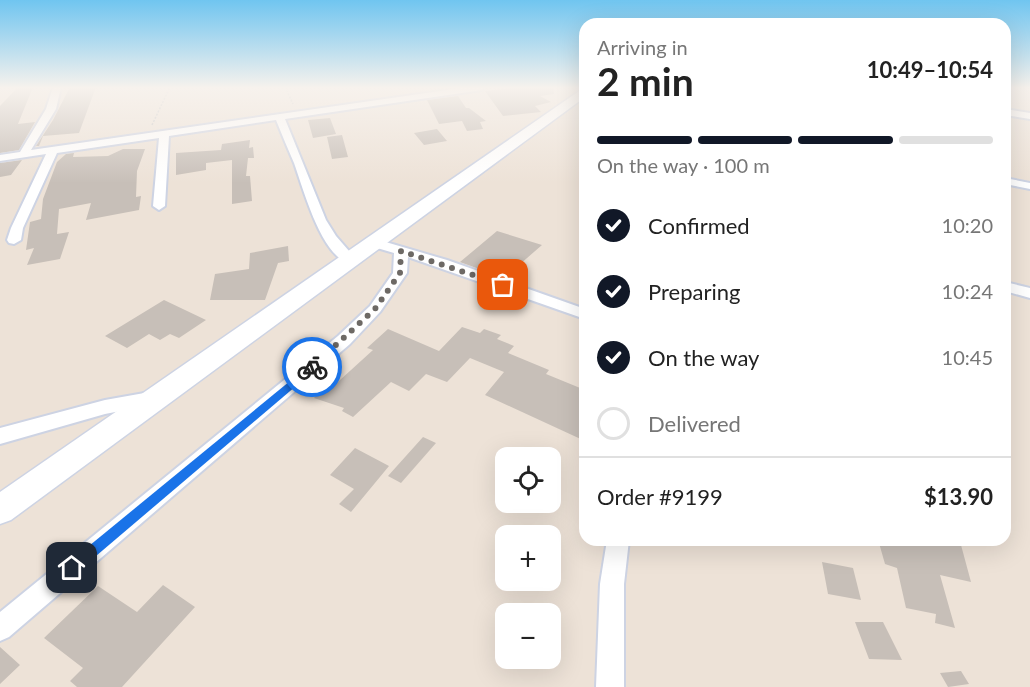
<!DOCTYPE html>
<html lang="en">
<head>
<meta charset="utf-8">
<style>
	body { margin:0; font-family:Lato,sans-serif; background:#f6f6f6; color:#222; height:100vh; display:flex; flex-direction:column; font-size:22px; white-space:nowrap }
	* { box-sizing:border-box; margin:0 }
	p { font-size:20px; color:#767676 }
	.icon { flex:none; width:33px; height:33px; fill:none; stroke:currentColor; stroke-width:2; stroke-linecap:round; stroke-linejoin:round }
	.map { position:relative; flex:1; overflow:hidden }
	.drawer { position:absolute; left:579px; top:18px; width:432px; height:528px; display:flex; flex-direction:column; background:#fff; border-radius:18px; box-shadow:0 6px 24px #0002 }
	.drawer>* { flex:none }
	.tools { position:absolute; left:495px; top:447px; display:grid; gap:12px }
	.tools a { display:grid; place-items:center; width:66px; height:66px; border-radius:12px; background:#fff; box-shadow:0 6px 24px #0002; font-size:30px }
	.pin { position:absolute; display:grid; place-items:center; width:51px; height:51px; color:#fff; margin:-26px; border-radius:12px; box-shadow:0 3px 9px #0006 }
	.courier { position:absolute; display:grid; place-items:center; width:60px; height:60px; margin:-30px; border:4px solid #1a73e8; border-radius:50%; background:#fff; color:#222; box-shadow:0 2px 8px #0007 }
	.head em { font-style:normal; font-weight:700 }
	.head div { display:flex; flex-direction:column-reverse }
	.head { display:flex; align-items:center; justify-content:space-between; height:102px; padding:0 18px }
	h1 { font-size:39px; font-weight:700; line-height:45px }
	.bar { display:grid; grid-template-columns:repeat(4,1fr); gap:9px 6px; align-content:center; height:72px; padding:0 18px }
	.bar i { height:8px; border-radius:4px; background:#e0e0e0 }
	.bar .active { background:#111827 }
	.bar p { grid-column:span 4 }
	.line { display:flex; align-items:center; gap:15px; padding:0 18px; border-top:2px solid #e0e0e0 }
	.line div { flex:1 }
	ol { padding:0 18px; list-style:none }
	li { display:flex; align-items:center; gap:18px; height:66px }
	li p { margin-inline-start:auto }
	li .icon { padding:6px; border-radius:50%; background:#111827; color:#fff; stroke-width:4 }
	li:last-child { color:#767676 }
	li i { width:33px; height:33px; border:3px solid #e0e0e0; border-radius:50% }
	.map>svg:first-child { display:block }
	.building { fill:#c7bfb8 }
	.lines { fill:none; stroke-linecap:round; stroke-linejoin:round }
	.minor-casing { stroke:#cdd3e3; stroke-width:4 }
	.secondary-casing { stroke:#cdd3e3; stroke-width:3 }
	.path { stroke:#c7c7c7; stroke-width:1.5; stroke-dasharray:2 1.5; stroke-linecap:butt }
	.minor { fill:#fff; fill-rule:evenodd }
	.secondary { fill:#fff; fill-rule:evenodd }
	.route { fill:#1a73e8 }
	.done { stroke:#6d6965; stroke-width:6; stroke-dasharray:0 10.8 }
</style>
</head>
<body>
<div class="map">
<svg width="1030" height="687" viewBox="0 0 1030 687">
	<rect width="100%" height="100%" fill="#ede2d7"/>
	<path class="building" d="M33,87l-15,37 17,-2 -16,28 -19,3v-47l17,-18z
		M70,87h26l-17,46 -36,3 -4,10h-3l17,-26z
		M522,87h31l1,7 -14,2 11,6 -16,4 6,6 -38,4 -18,-25z
		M458,96l8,12h3l17,13 -6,1 3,7 -16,2 -5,-10 -23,3 -12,-24z
		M330,118l6,16 -23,4 -5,-18z
		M437,129l10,12 -23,4 -10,-12z
		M342,135l6,22 -16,2 -5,-22z
		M250,140l-1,8 4,-1 1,11h-6l-2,18h4l2,25 -20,3v-44l-26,3v7l-30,5v-22l45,-3 1,-6z
		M123,149h22l-8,22 -1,26 5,-1 -2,14 -53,10 5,-17 -32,6 -2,25 12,-2 -9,27 -33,6 7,-17 -8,2 4,-28 11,-3 2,-20 14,-37 9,-8 8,-1 -1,4 35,-1z
		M22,160l-11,15 -11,2v-14z
		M497,231l45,14 -23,20 -12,-5 -14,14 -33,-12z
		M288,246l1,15 -11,2 -13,37h-55l5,-26 34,-5 1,-16z
		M164,300l42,20 -27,18 -9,-4 -10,6 -11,-6 -22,14 -22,-12z
		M462,327l18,6 4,-4 17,6 -4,4 17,7 -6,7 41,17 -3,4 39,16v51l-100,-46 19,-23 -34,-14 -23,24 -21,-8 -17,17 -18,-9 -38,35 -11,-6 2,-3 -30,-10 10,-11 5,3 44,-40 -6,-2 21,-19 51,22z
		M423,437l13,6 -35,40 -13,-7z
		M355,448l34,18 -38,46 -12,-8 15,-15 -24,-14z
		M887,540h47l27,5 10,37 -31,-7 15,53 -20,-5 1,-9 -30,-6 -9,-40 -12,-4 -6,-21 9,2z
		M822,562l31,6 8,32 -33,-6z
		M163,585l32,22 -73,80h-45l-7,-6 13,-13 -39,-30 54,-52 39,26z
		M855,622h28l19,38 -33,-1z
		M0,647l20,18 -20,19z
		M961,671l8,13 -21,3 -8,-14z"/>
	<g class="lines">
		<defs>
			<path id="minor" d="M53,87h8l-5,22 -25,41 437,-63h18l-4,3 -197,29 41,101 10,16 20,23 -7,4c-28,-7 -46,-75 -55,-100 -6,-14 -12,-28 -18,-43l-107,16 -4,70 -6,4 -6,-4 6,-68 -102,15 -34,75 -2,12 -7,4 -5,-1 -2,-3 4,-12 35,-74 -46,7v-6l20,-3 26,-43z
				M1005,109l25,4v6l-25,-4z
				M1005,178l25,5v6l-25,-5z
				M372,238l75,22 138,49v10l-177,-62 -1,16 -27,39 -30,32 -341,293 -9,4v-29l338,-276 32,-30 23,-33 1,-20 -27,-8 -2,-3 2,-3z
				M1005,282l25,6v10l-25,-7z
				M150,392l6,2 3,5 -3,5 -51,10 -105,30v-16l105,-28z
				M607,540h22l-5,44v103h-28l4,-103z"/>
			<path id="secondary" d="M585,87v10l-574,423 -11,4v-32z"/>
		</defs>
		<use href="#minor" class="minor-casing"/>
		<use href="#secondary" class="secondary-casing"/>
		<path class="path" d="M285,87l8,17
			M152,125l18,-38"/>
		<use href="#minor" class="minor"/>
		<use href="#secondary" class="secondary"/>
	</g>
	<linearGradient id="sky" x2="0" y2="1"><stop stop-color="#70c5f0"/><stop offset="0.48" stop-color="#f7f2ed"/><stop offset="1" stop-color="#f7f2ed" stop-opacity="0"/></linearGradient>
	<rect width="1030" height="183" fill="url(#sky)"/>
	<path class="route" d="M312,363l5,4 -1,2 -240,204 -4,2 -5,-2 -2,-5 2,-4z"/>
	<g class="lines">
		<path class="done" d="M312,367l63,-58 25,-36 1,-22 102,34"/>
	</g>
</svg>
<div class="tools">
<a><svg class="icon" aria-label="locate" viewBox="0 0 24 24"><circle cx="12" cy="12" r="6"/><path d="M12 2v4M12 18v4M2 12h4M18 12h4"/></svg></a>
<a>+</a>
<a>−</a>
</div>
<div class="pin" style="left:503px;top:285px;background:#ea580c"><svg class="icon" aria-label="bag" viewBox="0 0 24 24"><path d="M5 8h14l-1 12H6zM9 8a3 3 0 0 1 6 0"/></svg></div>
<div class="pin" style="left:72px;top:568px;background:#1f2937"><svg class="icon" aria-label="home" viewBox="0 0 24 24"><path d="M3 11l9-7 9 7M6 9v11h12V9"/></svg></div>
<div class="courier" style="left:312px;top:367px"><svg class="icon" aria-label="bike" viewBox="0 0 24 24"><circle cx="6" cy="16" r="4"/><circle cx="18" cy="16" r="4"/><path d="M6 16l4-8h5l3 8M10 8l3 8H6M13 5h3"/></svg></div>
<section class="drawer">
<div class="head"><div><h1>2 min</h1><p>Arriving in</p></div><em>10:49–10:54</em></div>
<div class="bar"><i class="active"></i><i class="active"></i><i class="active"></i><i></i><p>On the way · 100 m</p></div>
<ol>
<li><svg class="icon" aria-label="check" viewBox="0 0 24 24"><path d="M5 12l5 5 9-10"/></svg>Confirmed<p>10:20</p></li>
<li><svg class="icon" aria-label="check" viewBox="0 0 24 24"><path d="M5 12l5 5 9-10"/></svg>Preparing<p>10:24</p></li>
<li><svg class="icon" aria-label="check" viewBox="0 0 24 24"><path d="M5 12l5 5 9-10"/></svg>On the way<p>10:45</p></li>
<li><i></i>Delivered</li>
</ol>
<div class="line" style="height:78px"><div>Order #9199</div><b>$13.90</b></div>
</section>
</div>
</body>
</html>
